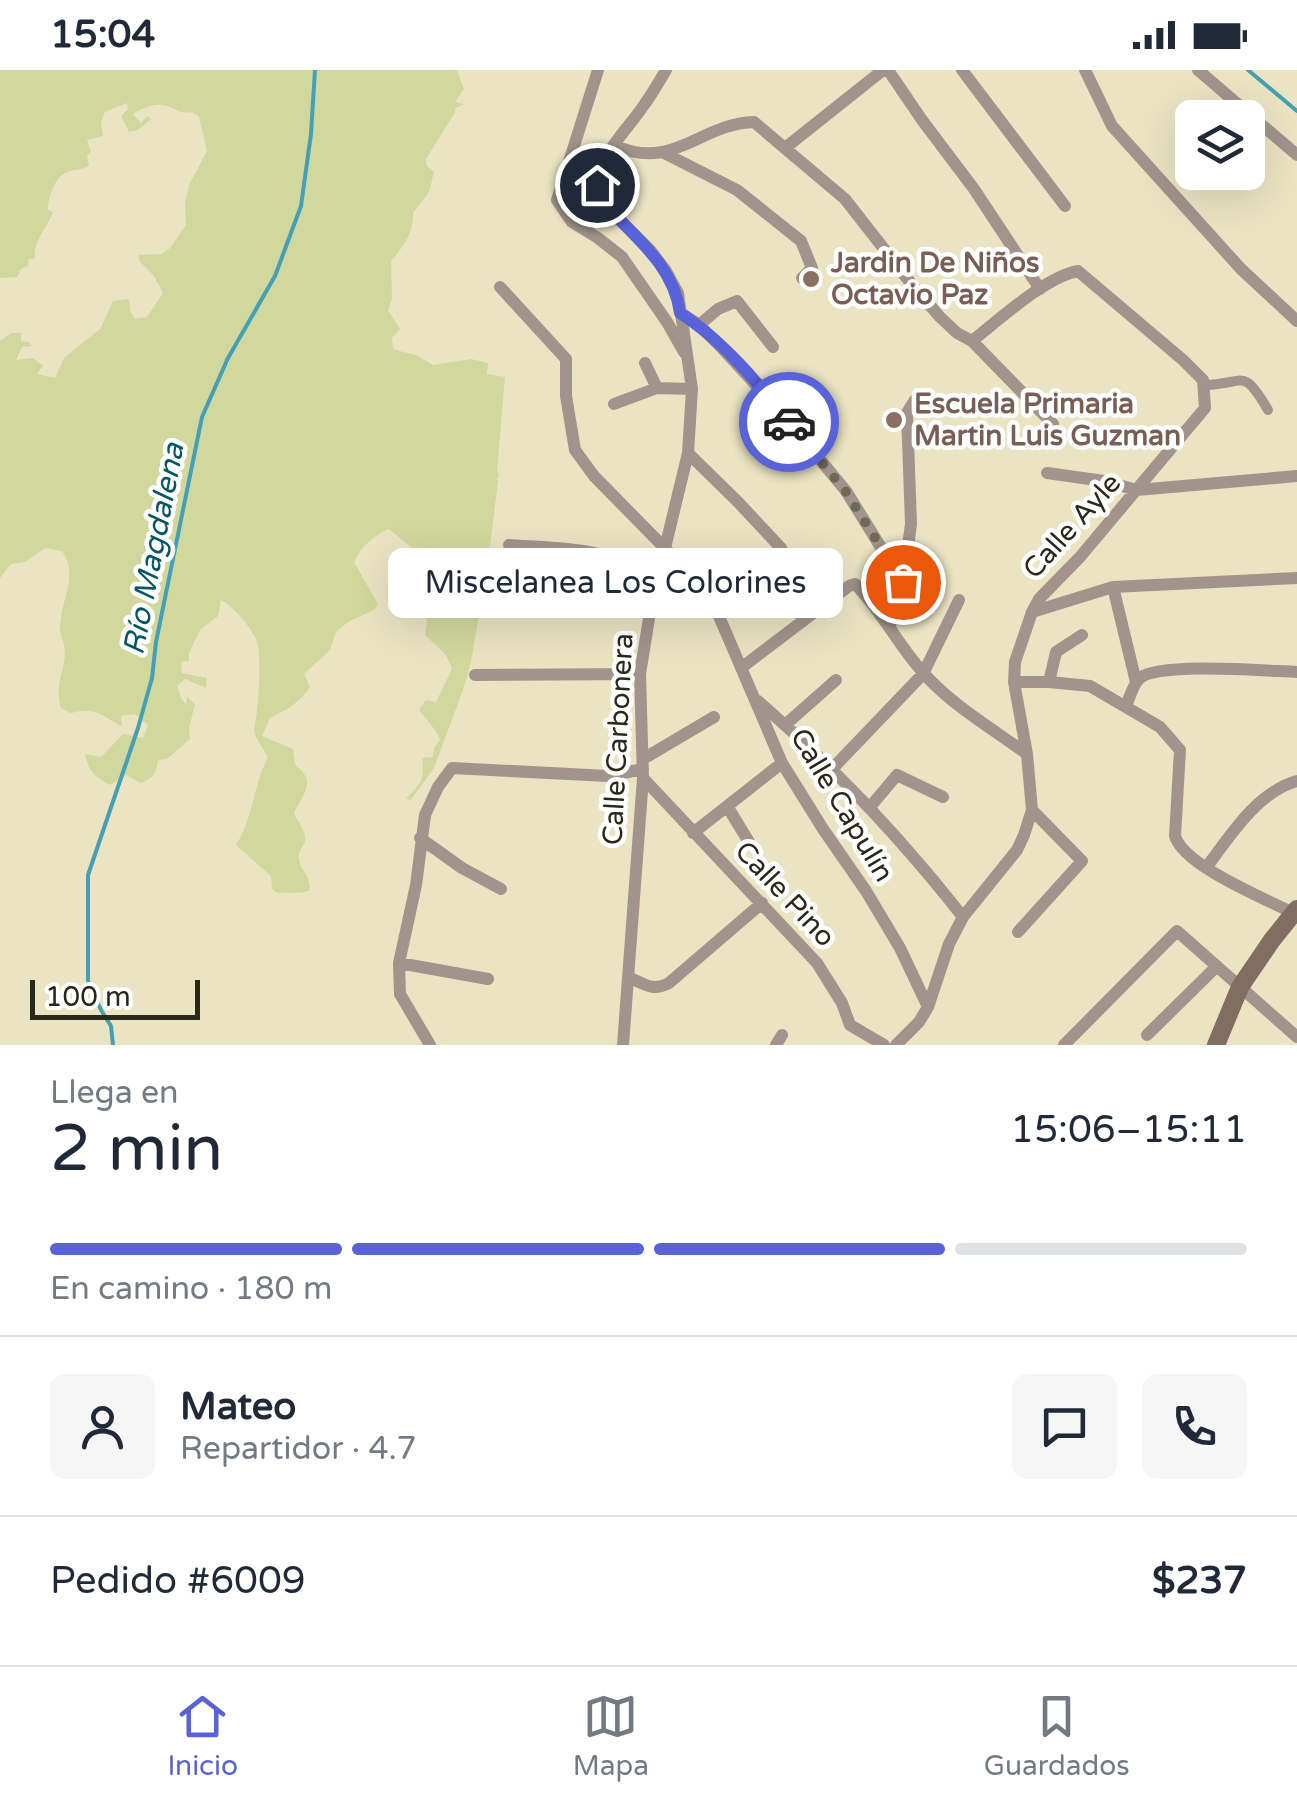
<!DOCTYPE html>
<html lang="es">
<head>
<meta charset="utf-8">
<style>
	body { margin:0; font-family:"Varela Round",sans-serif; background:#f6f6f7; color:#1f2937; height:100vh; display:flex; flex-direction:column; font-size:38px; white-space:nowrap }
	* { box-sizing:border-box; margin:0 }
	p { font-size:32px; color:#747a83 }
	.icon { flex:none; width:55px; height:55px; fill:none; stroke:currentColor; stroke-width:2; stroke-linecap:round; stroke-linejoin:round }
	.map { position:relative; height:975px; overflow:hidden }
	.sheet { display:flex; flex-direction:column; background:#fff; flex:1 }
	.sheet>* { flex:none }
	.controls { position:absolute; left:1175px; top:30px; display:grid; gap:20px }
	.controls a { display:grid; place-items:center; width:90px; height:90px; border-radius:15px; background:#fff; box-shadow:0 10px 40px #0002; font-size:50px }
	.scale { position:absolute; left:30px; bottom:25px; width:170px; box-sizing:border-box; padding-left:10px; border:5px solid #2a281b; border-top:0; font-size:28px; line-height:35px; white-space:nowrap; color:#2a281b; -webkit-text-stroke:8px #fff; paint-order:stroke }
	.pin { position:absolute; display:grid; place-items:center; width:85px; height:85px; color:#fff; margin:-42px; border:5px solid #fff; border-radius:50%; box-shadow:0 2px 10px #0007 }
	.courier { position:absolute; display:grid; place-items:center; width:100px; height:100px; margin:-50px; border:8px solid #5962d9; border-radius:50%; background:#fff; color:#222; box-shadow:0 2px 12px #0007 }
	.bubble { position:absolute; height:70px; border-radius:15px; background:#fff; box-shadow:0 10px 40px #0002; font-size:32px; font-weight:600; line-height:70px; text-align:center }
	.head em { font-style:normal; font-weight:600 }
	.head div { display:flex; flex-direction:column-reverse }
	.head { display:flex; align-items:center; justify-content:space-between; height:170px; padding:0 50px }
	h1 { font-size:65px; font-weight:600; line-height:75px }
	.bar { display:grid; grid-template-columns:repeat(4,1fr); gap:15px 10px; align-content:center; height:120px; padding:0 50px }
	.bar i { height:12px; border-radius:8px; background:#e0e1e3 }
	.bar .current { background:#5962d9 }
	.bar p { grid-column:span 4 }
	.line { display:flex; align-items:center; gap:25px; padding:0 50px; border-top:2px solid #e0e1e3 }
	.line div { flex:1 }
	.round { display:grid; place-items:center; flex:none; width:105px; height:105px; border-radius:15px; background:#f6f6f7 }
	.status { display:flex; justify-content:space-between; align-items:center; height:70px; padding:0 50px; background:#fff; direction:ltr }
	.status svg { height:28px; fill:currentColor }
	.tab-bar { display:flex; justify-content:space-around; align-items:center; height:140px; border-top:2px solid #e0e1e3; background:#fff; font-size:28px; color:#747a83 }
	.tab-bar a { display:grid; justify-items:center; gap:5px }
	.tab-bar .current { color:#5962d9 }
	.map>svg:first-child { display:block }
	.green { fill:#d1d89e }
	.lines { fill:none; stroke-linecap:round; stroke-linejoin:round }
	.stream { stroke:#45a0b5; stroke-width:4 }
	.pedestrian { stroke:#a2948c; stroke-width:10 }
	.minor { stroke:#a2948c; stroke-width:12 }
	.secondary { stroke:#816d62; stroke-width:18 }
	.done { stroke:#6d6a56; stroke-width:10; stroke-dasharray:0 18 }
	.route { stroke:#5962d9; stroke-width:12 }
	.education-dot { fill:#8d6e63; stroke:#fff; stroke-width:4 }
	.labels { text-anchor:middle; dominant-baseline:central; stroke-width:9; stroke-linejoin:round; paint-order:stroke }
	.education-label { font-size:28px; font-weight:bold; fill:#785e54; stroke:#fff; text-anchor:start }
	.street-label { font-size:28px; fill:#2a281b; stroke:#fff }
	.water-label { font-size:30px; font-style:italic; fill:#065766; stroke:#fff }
</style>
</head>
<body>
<div class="status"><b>15:04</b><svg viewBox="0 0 49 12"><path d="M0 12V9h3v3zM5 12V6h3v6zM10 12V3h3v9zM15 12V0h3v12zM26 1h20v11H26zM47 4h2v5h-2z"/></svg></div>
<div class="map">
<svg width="1297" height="975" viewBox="0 0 1297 975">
	<rect width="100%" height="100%" fill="#eae4c3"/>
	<path class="green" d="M0,0h457l7,19 -9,13 9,2 -8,4 -2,6 -28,45 1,7 7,6 -5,20 -16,21c1,19 -10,34 -22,48l1,38 -4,11 12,19 -8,9 1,11 25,7 15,9 38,-6 17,4 -1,11 18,3 -8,93 2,6 -2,3 1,2 -11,88 -16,93 -8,28 -29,78 -24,33 -4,-3c15,-13 19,-19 16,-40l11,-1 1,-9 6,-8 -5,-10 -16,-20 7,-10 10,2 16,-33 -6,-14 -21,-20 2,-11 -1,-10 17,-9 6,-41 -14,-15 -21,1 -25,-21c-15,6 -28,18 -35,33l24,42 -4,6 -26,12 -12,10 -6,18 -26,24 6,13c-11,16 -23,23 -40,31l-8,18 31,13 2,16c23,17 8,28 -1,48 3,7 10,16 11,23 2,10 -9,14 -6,24 3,12 11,15 11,30 -9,5 -22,1 -33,3l-5,-4 -1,-13 -35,-31c18,-29 17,-59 32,-88 -4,-8 -13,-18 -14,-27 4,-16 8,-73 3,-88 -4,-13 -24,-36 -36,-42l-3,16 -18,14 -11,23v8l-8,1 1,11 25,5 -1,10 -21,-9 -8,7 5,14 4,4 1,-7 8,7 -6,24 1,11 -23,20 -9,1c-2,15 -4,17 -17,23l-15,-8 -16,10c-15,-7 -22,-15 -25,-31l16,3 22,-23 20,4 5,-13 -13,-11 -14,2 1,10c-22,-10 -25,-20 -51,-13l-10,-5c-7,-22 3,-34 4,-55 0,-8 -4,-16 -5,-24 -1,-27 20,-52 2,-78l-17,-3 -20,14 -14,2 -11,14v-237l11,-8h10v8l8,1 3,4 -10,1 -6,13 17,-2 10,8 -6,8 18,4 9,-20 36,-29 13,-28 16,-2 1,12 5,8 12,-2 16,-24 -9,-17 -14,-14 -2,-7 24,-1 8,-6 16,-23 -1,-22 4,-18 18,-34 -8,-34 -7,-5c-14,2 -13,-2 -25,-6 -11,-4 -25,2 -34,8l8,9 6,-7 4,3 -13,11 -9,2 -8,-16 7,-7 -1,-6 -22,9 -4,10 2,14 -16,4 4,12 -4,4 2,10c-7,4 -17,3 -24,7 -11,6 -17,25 -17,37l5,2c-6,16 -21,30 -18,47h-6l-1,7 -7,3 -4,8 -17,1z"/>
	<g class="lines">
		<path class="stream" d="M1248,0l49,41
			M113,975l-2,-19 -10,-16 -13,-29v-106l50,-147 14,-50 4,-36 46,-225 26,-59 47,-82 26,-70 10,-72 4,-64"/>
		<path class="pedestrian" d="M1203,315c42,0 39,-20 65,25"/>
		<path class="minor" d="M598,0l-41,130 15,22 26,16 24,19 45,65 17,30
			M888,0l34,50 52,69 66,100
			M962,0l103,136
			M1085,0l27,56 129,143 56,52
			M1198,0l99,85
			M615,76c60,25 84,-22 139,-24l91,77 68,87 27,31 17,16 15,8 81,83
			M785,78l98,-78
			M664,83l73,37 64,51 11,27 -10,10
			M500,217l66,72v37l9,54 19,26 115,117 73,170 41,66 43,62 34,57 28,59
			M681,243l18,12 20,20 60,65 67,81 57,92
			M699,255l19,-16 19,-8 36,46
			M645,293l12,25
			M614,334l43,-16 35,1
			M688,383l50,49 43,46 15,36 6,38
			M1047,403l57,8 33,9 160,-14
			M509,475c22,2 81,3 98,12 13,8 34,36 44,49
			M1113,517l23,95
			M1032,542l81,-25 184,-9
			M890,556l13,-43 8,-59 -4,-111 8,-13
			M741,598l108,-82 6,-2c28,28 45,65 72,93 28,30 67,53 100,77
			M475,605l165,-1
			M1014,612h35l41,4 70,41 20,23 -5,86c9,30 89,62 118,77
			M1049,612l7,-30 26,-17
			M758,631c76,66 143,137 205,216
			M1126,636c4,-9 7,-22 14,-28 20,-16 128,-7 157,-6
			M785,655l51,-45
			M643,689l71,-42
			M833,698l90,-94 36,-74
			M643,708l174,185 25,40 8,22 34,20
			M727,736l22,36
			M870,737l27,-32 46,22
			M693,763l89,-70
			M420,768l42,30 39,21
			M1206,798c24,-32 51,-76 91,-87
			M1018,862l64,-71 -50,-51
			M399,893l89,16
			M628,907c17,7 24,15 41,6l93,-80
			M1147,965l70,-69
			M430,975l-30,-51 -1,-31 17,-78 9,-70 13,-28 14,-19 156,8 35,-7
			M623,975l20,-267 -3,-104 11,-68 37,-153 4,-64 -14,-96 -12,-22 -16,-21 -46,-46c-6,-10 -8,-19 -5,-31 8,-25 31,-47 45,-68 8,-11 15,-23 22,-35
			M776,975l6,-10
			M896,975l23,-23 9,-15 21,-63 14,-27 54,-67 7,-15 8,-25 -5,-56 -13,-72 1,-20 17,-50 7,-13 41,-42 125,-149 -2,-28 -20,-20 -105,-89c-33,6 -79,49 -106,70
			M1064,975l113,-114 120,106"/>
		<path class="secondary" d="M1216,975l24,-58 32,-47 25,-31"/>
	</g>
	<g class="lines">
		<path class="done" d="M789,352l57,70 57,90"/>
		<path class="route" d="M597,115l2,11 5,8c31,33 70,62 76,109 41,26 79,71 109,109"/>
	</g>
	<g class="education-dot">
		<circle cx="811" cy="209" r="10"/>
		<circle cx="894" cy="350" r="10"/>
	</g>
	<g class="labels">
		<g class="education-label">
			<text x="831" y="193">Jardin De Niños<tspan x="831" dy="32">Octavio Paz</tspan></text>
			<text x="914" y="334">Escuela Primaria<tspan x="914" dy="32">Martin Luis Guzman</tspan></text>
		</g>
		<g class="street-label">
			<text transform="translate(1072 456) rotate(-48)">Calle Ayle</text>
			<text transform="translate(618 669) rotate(-87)">Calle Carbonera</text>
			<text transform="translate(842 735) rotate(59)">Calle Capulín</text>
			<text transform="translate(785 824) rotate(47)">Calle Pino</text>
		</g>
		<g class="water-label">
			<text transform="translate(154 479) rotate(-79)">Río Magdalena</text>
		</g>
	</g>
</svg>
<div class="controls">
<a><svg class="icon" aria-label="layers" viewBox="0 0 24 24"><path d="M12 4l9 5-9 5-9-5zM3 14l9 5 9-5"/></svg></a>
</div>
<div class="scale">100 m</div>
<div class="pin" style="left:903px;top:512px;background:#ea580c"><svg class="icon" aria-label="bag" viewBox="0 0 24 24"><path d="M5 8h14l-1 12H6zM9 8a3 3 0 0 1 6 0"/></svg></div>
<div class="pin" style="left:597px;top:115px;background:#1f2937"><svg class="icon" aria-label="home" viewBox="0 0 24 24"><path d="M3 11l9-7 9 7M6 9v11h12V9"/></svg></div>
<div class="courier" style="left:789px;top:352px"><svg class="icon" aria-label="car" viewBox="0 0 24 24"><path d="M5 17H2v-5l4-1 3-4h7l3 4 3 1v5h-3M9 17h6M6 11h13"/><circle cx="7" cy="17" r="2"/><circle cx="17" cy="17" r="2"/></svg></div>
<div class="bubble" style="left:388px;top:478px;width:455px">Miscelanea Los Colorines</div>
</div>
<section class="sheet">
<div class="head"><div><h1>2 min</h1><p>Llega en</p></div><em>15:06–15:11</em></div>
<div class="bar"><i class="current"></i><i class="current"></i><i class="current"></i><i></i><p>En camino · 180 m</p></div>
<div class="line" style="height:180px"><a class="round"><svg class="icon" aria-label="person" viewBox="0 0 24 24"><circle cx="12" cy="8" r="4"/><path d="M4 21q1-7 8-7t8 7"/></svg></a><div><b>Mateo</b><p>Repartidor · 4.7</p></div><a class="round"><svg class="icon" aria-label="chat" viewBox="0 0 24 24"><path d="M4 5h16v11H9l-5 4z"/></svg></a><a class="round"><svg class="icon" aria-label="phone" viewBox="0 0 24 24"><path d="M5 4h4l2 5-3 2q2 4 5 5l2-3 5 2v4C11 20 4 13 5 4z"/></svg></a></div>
<div class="line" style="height:130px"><div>Pedido #6009</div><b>$237</b></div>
</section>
<nav class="tab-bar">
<a class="current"><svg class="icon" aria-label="home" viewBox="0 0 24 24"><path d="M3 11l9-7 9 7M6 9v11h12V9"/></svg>Inicio</a>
<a><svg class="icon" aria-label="map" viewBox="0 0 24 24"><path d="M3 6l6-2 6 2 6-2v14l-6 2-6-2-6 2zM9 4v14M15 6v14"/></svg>Mapa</a>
<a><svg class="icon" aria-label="saved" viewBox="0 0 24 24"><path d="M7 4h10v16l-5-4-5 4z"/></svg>Guardados</a>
</nav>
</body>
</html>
